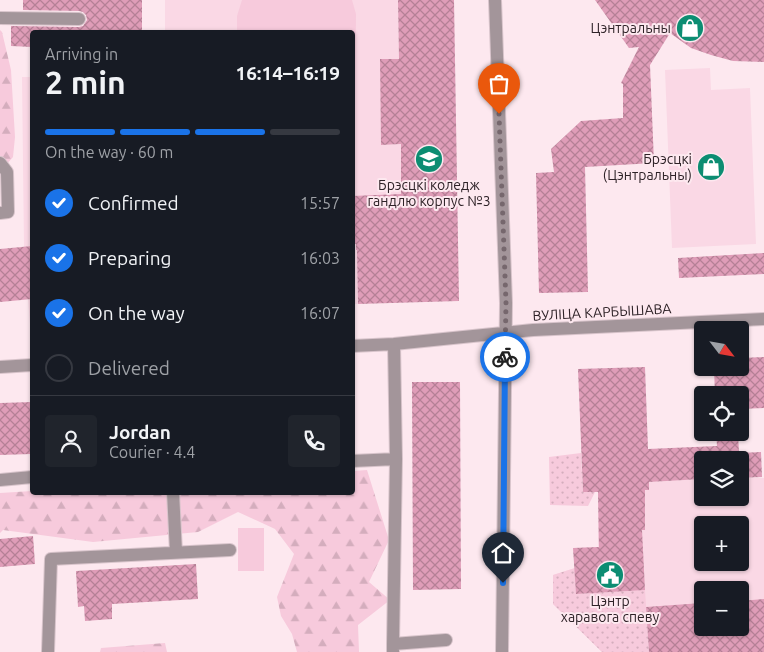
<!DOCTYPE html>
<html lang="en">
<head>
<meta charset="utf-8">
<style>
	body { margin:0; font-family:Ubuntu,sans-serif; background:#20242c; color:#f1f3f6; height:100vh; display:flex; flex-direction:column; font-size:19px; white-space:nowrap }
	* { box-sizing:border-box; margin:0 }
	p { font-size:16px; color:#9ea1a6 }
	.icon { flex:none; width:28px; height:28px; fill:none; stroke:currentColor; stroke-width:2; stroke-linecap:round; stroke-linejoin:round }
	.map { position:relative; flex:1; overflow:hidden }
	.sheet { position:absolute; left:30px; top:30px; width:325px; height:465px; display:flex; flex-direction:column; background:#171b24; border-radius:5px; box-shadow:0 1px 4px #0004 }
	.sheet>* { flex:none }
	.needle { width:32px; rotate:121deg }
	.tools { position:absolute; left:694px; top:321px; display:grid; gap:10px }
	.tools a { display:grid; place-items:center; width:55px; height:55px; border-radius:5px; background:#171b24; box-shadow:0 1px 4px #0004; font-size:25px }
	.pin { position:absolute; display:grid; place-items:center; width:42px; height:42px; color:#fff; margin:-51px -21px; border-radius:50% 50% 50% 0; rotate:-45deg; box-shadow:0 0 5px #0007 }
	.pin .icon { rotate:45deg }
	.courier { position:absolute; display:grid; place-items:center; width:50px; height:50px; margin:-25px; border:4px solid #1a73e8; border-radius:50%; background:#fff; color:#222; box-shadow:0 1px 6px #0007 }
	.overview em { font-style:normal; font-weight:600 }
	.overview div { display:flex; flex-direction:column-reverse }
	.overview { display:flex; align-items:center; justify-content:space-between; height:85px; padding:0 15px }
	h1 { font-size:32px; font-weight:600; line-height:38px }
	.bar { display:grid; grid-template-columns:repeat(4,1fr); gap:8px 5px; align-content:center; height:60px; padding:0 15px }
	.bar i { height:6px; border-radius:4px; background:#363941 }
	.bar .active { background:#1a73e8 }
	.bar p { grid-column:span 4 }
	.line { display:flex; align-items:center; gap:12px; padding:0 15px; border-top:1px solid #363941 }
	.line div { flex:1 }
	.round { display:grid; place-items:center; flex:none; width:52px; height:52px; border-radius:5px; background:#20242c }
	ol { padding:0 15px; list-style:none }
	li { display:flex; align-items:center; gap:15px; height:55px }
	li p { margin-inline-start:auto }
	li .icon { padding:5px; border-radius:50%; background:#1a73e8; color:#fff; stroke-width:4 }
	li:last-child { color:#9ea1a6 }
	li i { width:28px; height:28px; border:2px solid #363941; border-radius:50% }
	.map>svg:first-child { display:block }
	.built { fill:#fad8e5; fill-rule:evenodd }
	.grass { fill:url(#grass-dots) }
	.forest { fill:url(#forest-firs) }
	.green { fill:#f7cadc }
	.building { fill:url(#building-cross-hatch) }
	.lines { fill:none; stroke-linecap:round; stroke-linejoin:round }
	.minor-casing { stroke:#d8c4cb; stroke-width:14 }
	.minor { stroke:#a3959a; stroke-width:12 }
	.done { stroke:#76676d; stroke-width:5; stroke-dasharray:0 9 }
	.route { stroke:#1a73e8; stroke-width:6 }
	.labels { text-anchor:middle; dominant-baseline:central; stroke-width:4; stroke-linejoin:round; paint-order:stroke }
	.poi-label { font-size:14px; fill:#2e2227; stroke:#fde8ef; text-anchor:end }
	.street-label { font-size:14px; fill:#2e2227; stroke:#fde8ef }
</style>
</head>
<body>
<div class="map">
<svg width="764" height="652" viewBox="0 0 764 652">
	<defs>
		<pattern id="grass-dots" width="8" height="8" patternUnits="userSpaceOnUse" patternTransform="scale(1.25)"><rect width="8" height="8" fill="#f7cadc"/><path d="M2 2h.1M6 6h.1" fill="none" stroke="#d4adbd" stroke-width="1.8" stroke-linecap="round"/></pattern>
		<pattern id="forest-firs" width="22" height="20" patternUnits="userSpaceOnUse" patternTransform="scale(1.25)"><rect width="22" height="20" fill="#f7cadc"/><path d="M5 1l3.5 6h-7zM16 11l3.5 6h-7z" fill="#d4adbd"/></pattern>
		<pattern id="building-cross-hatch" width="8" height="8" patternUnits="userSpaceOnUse" patternTransform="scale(1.25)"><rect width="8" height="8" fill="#df9db8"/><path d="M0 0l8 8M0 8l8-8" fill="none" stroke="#b58096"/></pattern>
	</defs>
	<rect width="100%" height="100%" fill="#fde8ef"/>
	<path class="built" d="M165,0h233l1,59h-18v86l20,-1 2,125 -45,35h-5l-1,-272h-187z
		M710,68l1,22 39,-2 6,156 -84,4 -7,-178z
		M22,77h10v247h-2l-6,-77z
		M740,478h24v174h-162l-49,-48v-29l22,-7 -2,-20 25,-1v-55l51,-2v-8l53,-3v19h38zM702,525h38v37h-38zM702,590h38v38h-38z"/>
	<path class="grass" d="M581,453l2,39h12l-7,14 -38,-1 -1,-48z
		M575,568l1,26 69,-4 4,62h-47l-49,-48v-29z"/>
	<path class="forest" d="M0,30l2,2 9,38 4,67 -2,20 -13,15z
		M367,470l22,70 -20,42 21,18 -32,25 1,27h-62l-5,-18 -11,-18 -4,-19 17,-43 -19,-25 -37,-17 -40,20 -105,10 -90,-12 -3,3v-40l32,-2v1h320l1,-21z
		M165,643l2,9h-67l1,-4z"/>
	<path class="green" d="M242,0h110l4,14 -1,102 -2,8 -1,-92h-115v-16z
		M238,528h26v43h-26z"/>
	<path class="building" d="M23,0h119v32h-110v15l-21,-1v-20l68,1 4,-1 4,-6 -1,-5 -3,-3 -4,-1 -56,-1z
		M398,0h56l5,301 -101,3 -1,-54h-1v-6h-4v-48l49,-2v-50l-20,1 -1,-86h19z
		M595,0h169v62l-31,-1 -22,-6 -20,-7 -21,-15 -20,32 4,98 -69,4 3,125 -49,1 -3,-120 18,-1 -3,-23 30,-28 42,-3v-34l-2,-1 18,-36 -10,1z
		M32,246v53l-32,3v-53z
		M764,253v21l-85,4 -1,-20z
		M764,357v51l-24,1v-14h-25l-1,-27h26v-10z
		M645,367l3,82 69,-3 -1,-14h22l1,21 22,-1 1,25 -22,1v-18h-38v19l-53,3v8h-4v40h-3l3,60 -69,4 -3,-46 26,-1 -1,-55h-15l-5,-123z
		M412,382h48l1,207 -48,1z
		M32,402v52l-32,1v-52z
		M33,536l2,28 -35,3v-28z
		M196,564l2,35 -86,5v15l-27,2 -1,-15 -6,1 -2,-36z
		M764,599v53h-115l-3,-45 56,-4v25h38v-27z"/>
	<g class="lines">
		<defs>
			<path id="minor" d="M495,0l11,303 -4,349
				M0,18l79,1
				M0,163l7,9 1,40 -8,1
				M352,346l42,-2 139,-14 231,-11
				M0,367l32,-2
				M352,461l44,-2 -2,-115
				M0,480l32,-3
				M173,492l3,60
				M393,644l3,-185
				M48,652l3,-93 179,-9
				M393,652v-8l53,-4"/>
		</defs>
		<use href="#minor" class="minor-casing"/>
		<use href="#minor" class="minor"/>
	</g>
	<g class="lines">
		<path class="done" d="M499,114l7,189 -1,54"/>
		<path class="route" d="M503,583l2,-226"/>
	</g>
	<defs>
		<symbol id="shop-disc" viewBox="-11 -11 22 22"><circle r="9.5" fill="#0c8d72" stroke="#fde8ef"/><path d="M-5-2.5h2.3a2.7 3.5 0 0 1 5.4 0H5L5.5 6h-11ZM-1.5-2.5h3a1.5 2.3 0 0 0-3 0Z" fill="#fff"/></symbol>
		<symbol id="university-disc" viewBox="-11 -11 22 22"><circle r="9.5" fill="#0c8d72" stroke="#fde8ef"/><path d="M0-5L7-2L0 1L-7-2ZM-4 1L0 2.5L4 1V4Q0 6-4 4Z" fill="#fff"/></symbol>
		<symbol id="civic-disc" viewBox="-11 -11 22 22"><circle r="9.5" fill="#0c8d72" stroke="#fde8ef"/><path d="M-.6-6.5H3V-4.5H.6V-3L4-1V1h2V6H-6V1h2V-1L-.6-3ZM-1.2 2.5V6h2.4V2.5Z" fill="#fff"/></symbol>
	</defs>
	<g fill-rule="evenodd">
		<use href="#shop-disc" x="674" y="12" width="32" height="32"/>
		<use href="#university-disc" x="413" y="143" width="32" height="32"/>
		<use href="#shop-disc" x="695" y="151" width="32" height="32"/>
		<use href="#civic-disc" x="594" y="559" width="32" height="32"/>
	</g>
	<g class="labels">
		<g class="poi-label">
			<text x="671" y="28">Цэнтральны</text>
			<text x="692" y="159">Брэсцкі<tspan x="692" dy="16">(Цэнтральны)</tspan></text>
			<text x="429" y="185" text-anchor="middle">Брэсцкі коледж<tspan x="429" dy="16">гандлю корпус №3</tspan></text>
			<text x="610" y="601" text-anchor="middle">Цэнтр<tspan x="610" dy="16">харавога спеву</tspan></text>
		</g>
		<g class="street-label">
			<text transform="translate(602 312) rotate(-3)">ВУЛІЦА КАРБЫШАВА</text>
		</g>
	</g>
</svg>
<div class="tools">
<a><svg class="needle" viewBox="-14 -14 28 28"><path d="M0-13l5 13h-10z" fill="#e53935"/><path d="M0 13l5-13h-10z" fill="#9ea1a6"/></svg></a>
<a><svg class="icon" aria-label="locate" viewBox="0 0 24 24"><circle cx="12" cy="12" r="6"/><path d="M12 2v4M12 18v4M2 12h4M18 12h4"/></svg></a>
<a><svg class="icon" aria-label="layers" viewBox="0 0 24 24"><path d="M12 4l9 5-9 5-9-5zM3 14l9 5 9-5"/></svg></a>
<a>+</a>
<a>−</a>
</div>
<div class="pin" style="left:499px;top:114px;background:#ea580c"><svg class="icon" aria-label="bag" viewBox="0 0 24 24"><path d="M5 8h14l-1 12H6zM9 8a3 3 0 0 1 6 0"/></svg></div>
<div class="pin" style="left:503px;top:583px;background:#1f2937"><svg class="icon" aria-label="home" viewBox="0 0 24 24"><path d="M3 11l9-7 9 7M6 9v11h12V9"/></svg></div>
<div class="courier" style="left:505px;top:357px"><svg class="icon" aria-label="bike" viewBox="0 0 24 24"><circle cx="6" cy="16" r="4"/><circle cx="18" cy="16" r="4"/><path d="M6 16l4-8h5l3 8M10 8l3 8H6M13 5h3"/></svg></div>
<section class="sheet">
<div class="overview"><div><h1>2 min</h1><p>Arriving in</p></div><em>16:14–16:19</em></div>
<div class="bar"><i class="active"></i><i class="active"></i><i class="active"></i><i></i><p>On the way · 60 m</p></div>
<ol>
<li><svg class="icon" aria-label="check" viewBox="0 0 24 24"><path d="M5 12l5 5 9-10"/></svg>Confirmed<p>15:57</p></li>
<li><svg class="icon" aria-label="check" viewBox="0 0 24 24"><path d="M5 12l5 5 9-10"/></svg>Preparing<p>16:03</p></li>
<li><svg class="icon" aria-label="check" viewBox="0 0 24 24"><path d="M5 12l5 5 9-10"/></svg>On the way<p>16:07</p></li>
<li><i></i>Delivered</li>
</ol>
<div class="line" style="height:90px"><a class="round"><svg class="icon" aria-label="person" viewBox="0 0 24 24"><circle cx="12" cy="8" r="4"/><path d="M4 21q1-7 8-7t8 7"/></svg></a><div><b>Jordan</b><p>Courier · 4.4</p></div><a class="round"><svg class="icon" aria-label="phone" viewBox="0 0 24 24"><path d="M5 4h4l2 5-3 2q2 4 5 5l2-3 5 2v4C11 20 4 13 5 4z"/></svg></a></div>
</section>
</div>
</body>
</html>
